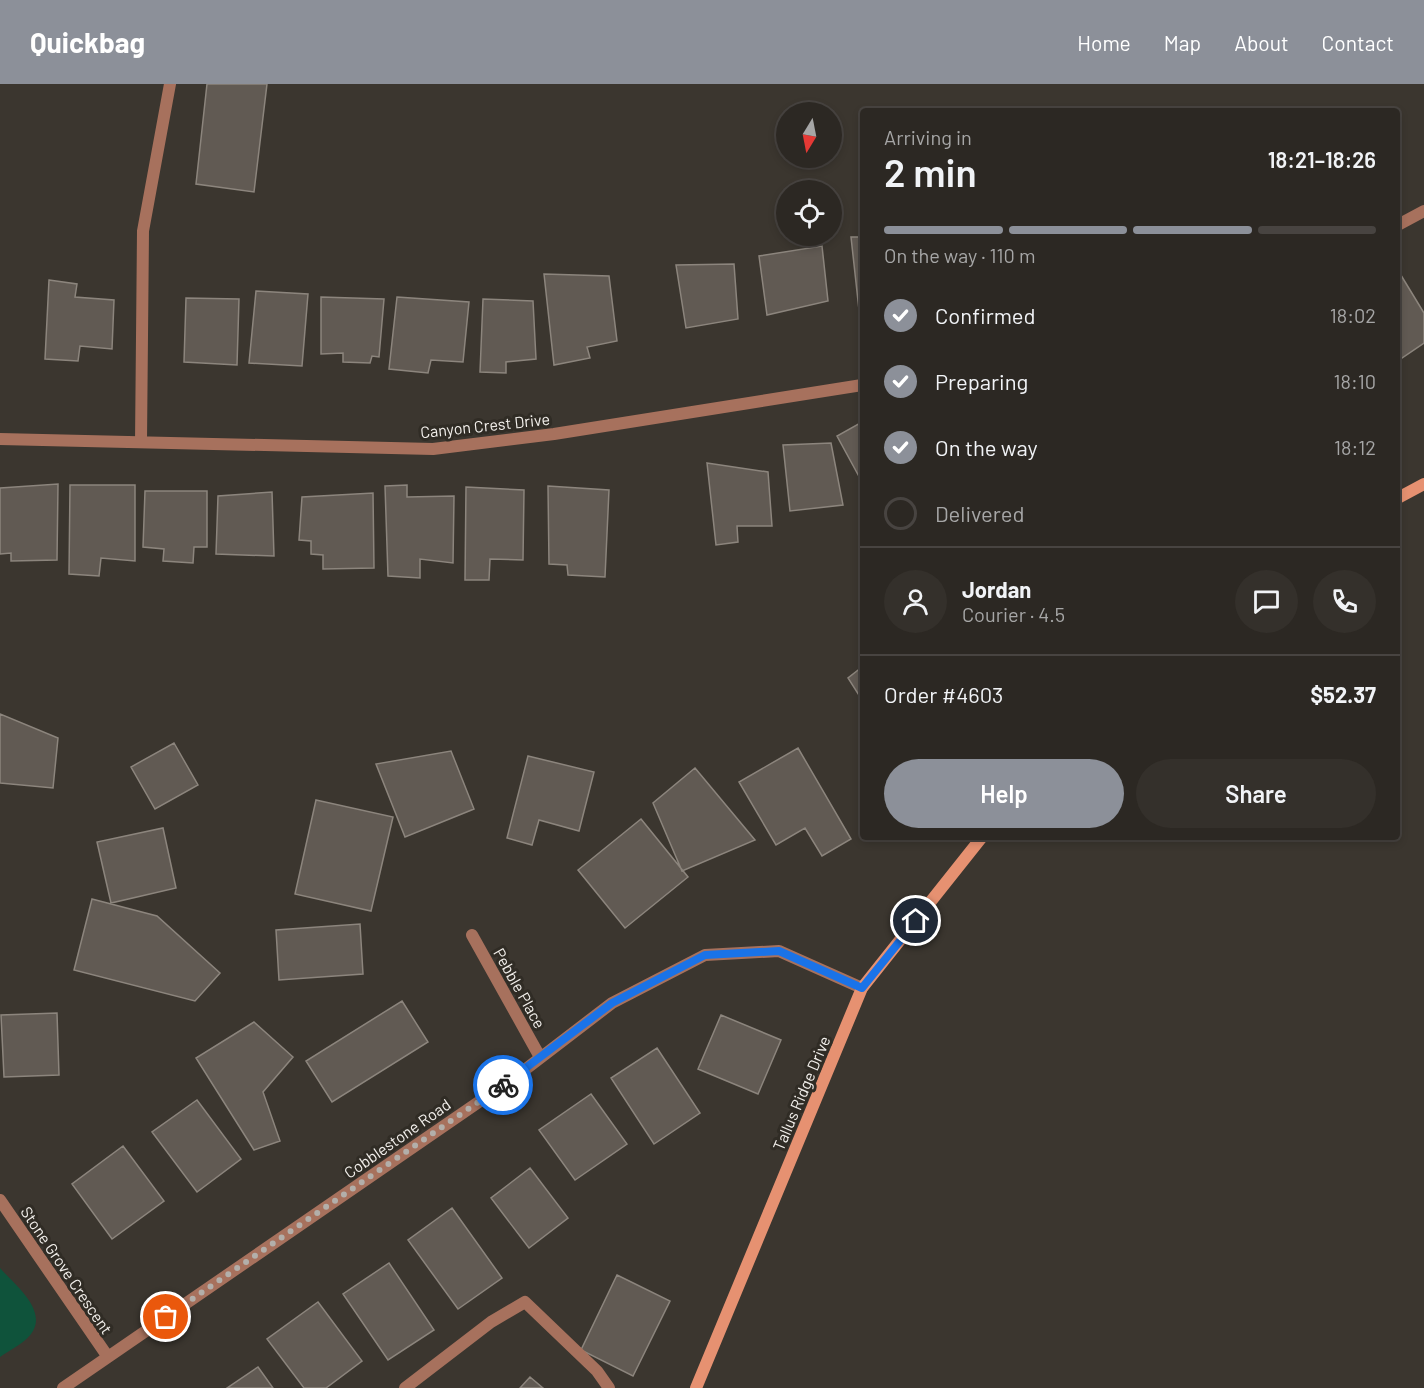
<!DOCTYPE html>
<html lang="en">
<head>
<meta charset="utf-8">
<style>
	body { margin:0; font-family:Barlow,sans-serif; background:#34302b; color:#f1f3f6; height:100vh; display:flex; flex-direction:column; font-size:22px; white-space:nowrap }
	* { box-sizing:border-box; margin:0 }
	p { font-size:20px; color:#a6a6a6 }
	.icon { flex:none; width:33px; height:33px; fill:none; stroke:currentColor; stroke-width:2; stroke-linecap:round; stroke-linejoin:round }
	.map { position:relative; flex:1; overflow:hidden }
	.sheet { position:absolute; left:860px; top:24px; width:540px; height:732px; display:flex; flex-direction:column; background:#2c2823; border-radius:6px; box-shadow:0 3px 9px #0003,0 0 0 2px #484441 }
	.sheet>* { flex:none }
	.needle { width:39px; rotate:190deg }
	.fabs { position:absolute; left:776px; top:18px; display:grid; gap:12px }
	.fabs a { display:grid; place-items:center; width:66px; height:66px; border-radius:50%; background:#2c2823; box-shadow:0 3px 9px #0003,0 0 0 2px #484441; font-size:30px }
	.pin { position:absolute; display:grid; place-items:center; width:51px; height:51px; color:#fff; margin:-26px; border:3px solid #fff; border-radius:50%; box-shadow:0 2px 6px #0007 }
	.courier { position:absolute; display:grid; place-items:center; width:60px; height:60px; margin:-30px; border:4px solid #1a73e8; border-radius:50%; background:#fff; color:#222; box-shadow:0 2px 8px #0007 }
	.overview em { font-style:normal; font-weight:600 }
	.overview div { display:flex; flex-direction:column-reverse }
	.overview { display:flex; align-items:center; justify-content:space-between; height:102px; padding:0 24px }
	h1 { font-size:39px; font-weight:600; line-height:45px }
	.bar { display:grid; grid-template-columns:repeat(4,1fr); gap:9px 6px; align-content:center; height:72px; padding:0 24px }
	.bar i { height:8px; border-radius:4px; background:#484441 }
	.bar .current { background:#8c9099 }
	.bar p { grid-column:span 4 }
	.line { display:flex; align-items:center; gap:15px; padding:0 24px; border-top:2px solid #484441 }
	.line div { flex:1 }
	.round { display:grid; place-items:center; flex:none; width:63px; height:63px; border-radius:32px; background:#34302b }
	ol { padding:0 24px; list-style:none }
	li { display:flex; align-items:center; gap:18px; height:66px }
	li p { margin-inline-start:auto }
	li .icon { padding:6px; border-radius:50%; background:#8c9099; color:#fff; stroke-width:4 }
	li:last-child { color:#a6a6a6 }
	li i { width:33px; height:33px; border:3px solid #484441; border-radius:50% }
	.primary-button { display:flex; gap:12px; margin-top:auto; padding:12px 24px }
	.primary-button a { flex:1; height:69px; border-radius:36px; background:#8c9099; color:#fff; font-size:24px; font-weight:600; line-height:69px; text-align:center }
	.primary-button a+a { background:#34302b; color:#f1f3f6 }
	header { display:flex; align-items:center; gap:36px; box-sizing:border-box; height:84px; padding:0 30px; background:#8c9099; color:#fff }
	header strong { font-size:28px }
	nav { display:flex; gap:33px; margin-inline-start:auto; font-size:21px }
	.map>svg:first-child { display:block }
	.green { fill:#0f533b }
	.building { fill:#615a53; stroke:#8c857d; stroke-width:1.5 }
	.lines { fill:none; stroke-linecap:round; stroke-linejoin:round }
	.lane { stroke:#a7715d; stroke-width:12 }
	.street { stroke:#a7715d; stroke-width:12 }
	.secondary { stroke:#e69171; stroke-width:12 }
	.done { stroke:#b3afaa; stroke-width:6; stroke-dasharray:0 10.8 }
	.route { stroke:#1a73e8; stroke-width:8 }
	.labels { text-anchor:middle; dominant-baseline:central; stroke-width:6; stroke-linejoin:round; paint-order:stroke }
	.street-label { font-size:16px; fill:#f3f0ec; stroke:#302c25 }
</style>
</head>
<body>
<header>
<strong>Quickbag</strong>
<nav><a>Home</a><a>Map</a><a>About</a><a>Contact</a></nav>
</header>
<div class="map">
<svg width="1424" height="1304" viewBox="0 0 1424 1304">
	<rect width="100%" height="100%" fill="#3b362f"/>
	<path class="green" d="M0,1184c13,15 46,40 33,63 -6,11 -23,19 -33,26z"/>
	<path class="building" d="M207,0h60l-13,108 -58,-8z
		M851,153h11v72l-3,1z
		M822,162l6,55 -61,14 -8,-59z
		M734,180l4,55 -52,9 -10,-63z
		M1396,183l28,46v30l-28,19z
		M544,190l65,2 8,65 -30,6 3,11 -36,7z
		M49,196l28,4 -2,13 39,3 -2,49 -32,-3 -2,15 -33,-2z
		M256,207l52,3 -6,72 -53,-3z
		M321,213l63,2 -5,58 -7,-1 -2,7 -27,-1v-9l-22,1z
		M397,213l72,5 -6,60 -32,-2 -3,13 -39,-4z
		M186,214l53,1 -2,66 -53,-3z
		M483,215l50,2 3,58 -30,3v11l-26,-1z
		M862,338v60l-25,-46z
		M831,359l12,62 -53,6 -7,-66z
		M707,379l61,9 4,54h-35l1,16 -22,3z
		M58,400l-1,76 -46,1v-8l-11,1v-66z
		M70,401h65v76l-34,-3 -2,18 -30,-2z
		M407,401v12l47,-1 -1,67 -33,-4v19l-32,-2 -3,-90z
		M548,402l61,4 -4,87 -37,-2 -1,-10 -18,-1z
		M466,403l58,3 -1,70 -33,-1 -1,21h-24z
		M145,407h62v56h-13l-1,16 -30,-2 1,-12 -21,-2z
		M272,408l2,64 -58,-2 2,-58z
		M373,409l1,75 -51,1v-14l-12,-1v-13l-12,-1 3,-43z
		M862,583v33l-14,-22z
		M0,630l58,24 -5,50 -53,-5z
		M174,659l24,42 -43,24 -24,-42z
		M798,664l53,91 -29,17 -17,-28 -29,17 -37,-63z
		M451,667l23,58 -69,28 -29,-73z
		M528,672l66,16 -15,59 -40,-11 -7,25 -25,-7z
		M695,684l60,72 -73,31 -29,-68z
		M316,716l77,17 -22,94 -76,-17z
		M641,735l47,58 -63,51 -47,-58z
		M163,744l13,60 -65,15 -14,-61z
		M92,815l65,17 63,57 -25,28 -121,-31z
		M360,840l3,50 -84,6 -3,-50z
		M402,917l26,41 -96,60 -26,-41z
		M57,929l2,62 -55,2 -3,-62z
		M721,931l60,25 -23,54 -60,-25z
		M254,938l39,35 -30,35 17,49 -26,9 -58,-92z
		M657,964l43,65 -46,31 -43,-66z
		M591,1010l36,50 -52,36 -36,-50z
		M197,1016l44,59 -44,33 -45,-60z
		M123,1062l41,55 -52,38 -40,-55z
		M530,1084l38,50 -39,30 -38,-50z
		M452,1124l50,70 -44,31 -50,-69z
		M389,1179l45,67 -46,30 -45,-66z
		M617,1191l53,26 -37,75 -52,-26z
		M318,1218l44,59 -36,27h-22l-37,-49z
		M258,1283l15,21h-46z
		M530,1293l13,11h-23z"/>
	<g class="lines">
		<path class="lane" d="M405,1304l86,-66 34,-20 72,69 12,17"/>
		<path class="street" d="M1396,142l28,-15
			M0,355l433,10 121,-15 308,-49
			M141,358l2,-211 27,-147
			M472,851l68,122
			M0,1116l108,157
			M63,1304l455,-313 94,-72 93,-48 74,-4 83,37"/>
		<path class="secondary" d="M1396,415l28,-15
			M696,1304l166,-400 120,-151"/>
	</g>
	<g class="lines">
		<path class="done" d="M166,1233l337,-232"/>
		<path class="route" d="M503,1001l109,-82 93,-48 74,-4 83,37 54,-67"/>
	</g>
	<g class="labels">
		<g class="street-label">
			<text transform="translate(485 341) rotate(-6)">Canyon Crest Drive</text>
			<text transform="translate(520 904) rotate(61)">Pebble Place</text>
			<text transform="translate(801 1009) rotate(-67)">Tallus Ridge Drive</text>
			<text transform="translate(397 1054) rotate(-35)">Cobblestone Road</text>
			<text transform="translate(67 1186) rotate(56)">Stone Grove Crescent</text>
		</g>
	</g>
</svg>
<div class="fabs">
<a><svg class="needle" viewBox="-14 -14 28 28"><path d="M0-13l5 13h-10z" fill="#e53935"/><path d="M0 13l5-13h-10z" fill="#a6a6a6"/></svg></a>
<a><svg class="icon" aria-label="locate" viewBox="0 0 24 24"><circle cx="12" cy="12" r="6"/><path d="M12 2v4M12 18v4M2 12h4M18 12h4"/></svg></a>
</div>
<div class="pin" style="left:166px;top:1233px;background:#ea580c"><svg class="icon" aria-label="bag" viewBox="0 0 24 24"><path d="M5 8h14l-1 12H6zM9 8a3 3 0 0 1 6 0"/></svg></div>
<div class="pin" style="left:916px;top:837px;background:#1f2937"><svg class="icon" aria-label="home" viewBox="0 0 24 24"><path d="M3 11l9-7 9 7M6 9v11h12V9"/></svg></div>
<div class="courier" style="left:503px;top:1001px"><svg class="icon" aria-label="bike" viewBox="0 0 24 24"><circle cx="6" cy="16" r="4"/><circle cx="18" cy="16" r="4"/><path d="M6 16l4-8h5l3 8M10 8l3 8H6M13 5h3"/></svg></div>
<section class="sheet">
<div class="overview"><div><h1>2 min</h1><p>Arriving in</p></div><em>18:21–18:26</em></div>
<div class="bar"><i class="current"></i><i class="current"></i><i class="current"></i><i></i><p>On the way · 110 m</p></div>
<ol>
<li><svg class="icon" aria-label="check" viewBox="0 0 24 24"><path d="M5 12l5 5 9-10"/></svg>Confirmed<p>18:02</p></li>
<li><svg class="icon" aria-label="check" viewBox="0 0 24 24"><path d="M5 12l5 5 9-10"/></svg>Preparing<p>18:10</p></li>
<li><svg class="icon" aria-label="check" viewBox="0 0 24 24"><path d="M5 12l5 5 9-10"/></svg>On the way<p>18:12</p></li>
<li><i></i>Delivered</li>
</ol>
<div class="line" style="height:108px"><a class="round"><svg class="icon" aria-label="person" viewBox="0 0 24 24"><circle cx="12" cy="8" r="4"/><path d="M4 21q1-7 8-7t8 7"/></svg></a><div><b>Jordan</b><p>Courier · 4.5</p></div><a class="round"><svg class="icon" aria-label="chat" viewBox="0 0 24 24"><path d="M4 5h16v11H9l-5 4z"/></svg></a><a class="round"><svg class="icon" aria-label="phone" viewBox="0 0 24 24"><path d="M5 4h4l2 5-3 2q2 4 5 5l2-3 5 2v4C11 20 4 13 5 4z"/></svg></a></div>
<div class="line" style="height:78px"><div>Order #4603</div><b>$52.37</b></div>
<div class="primary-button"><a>Help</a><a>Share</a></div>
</section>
</div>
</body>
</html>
